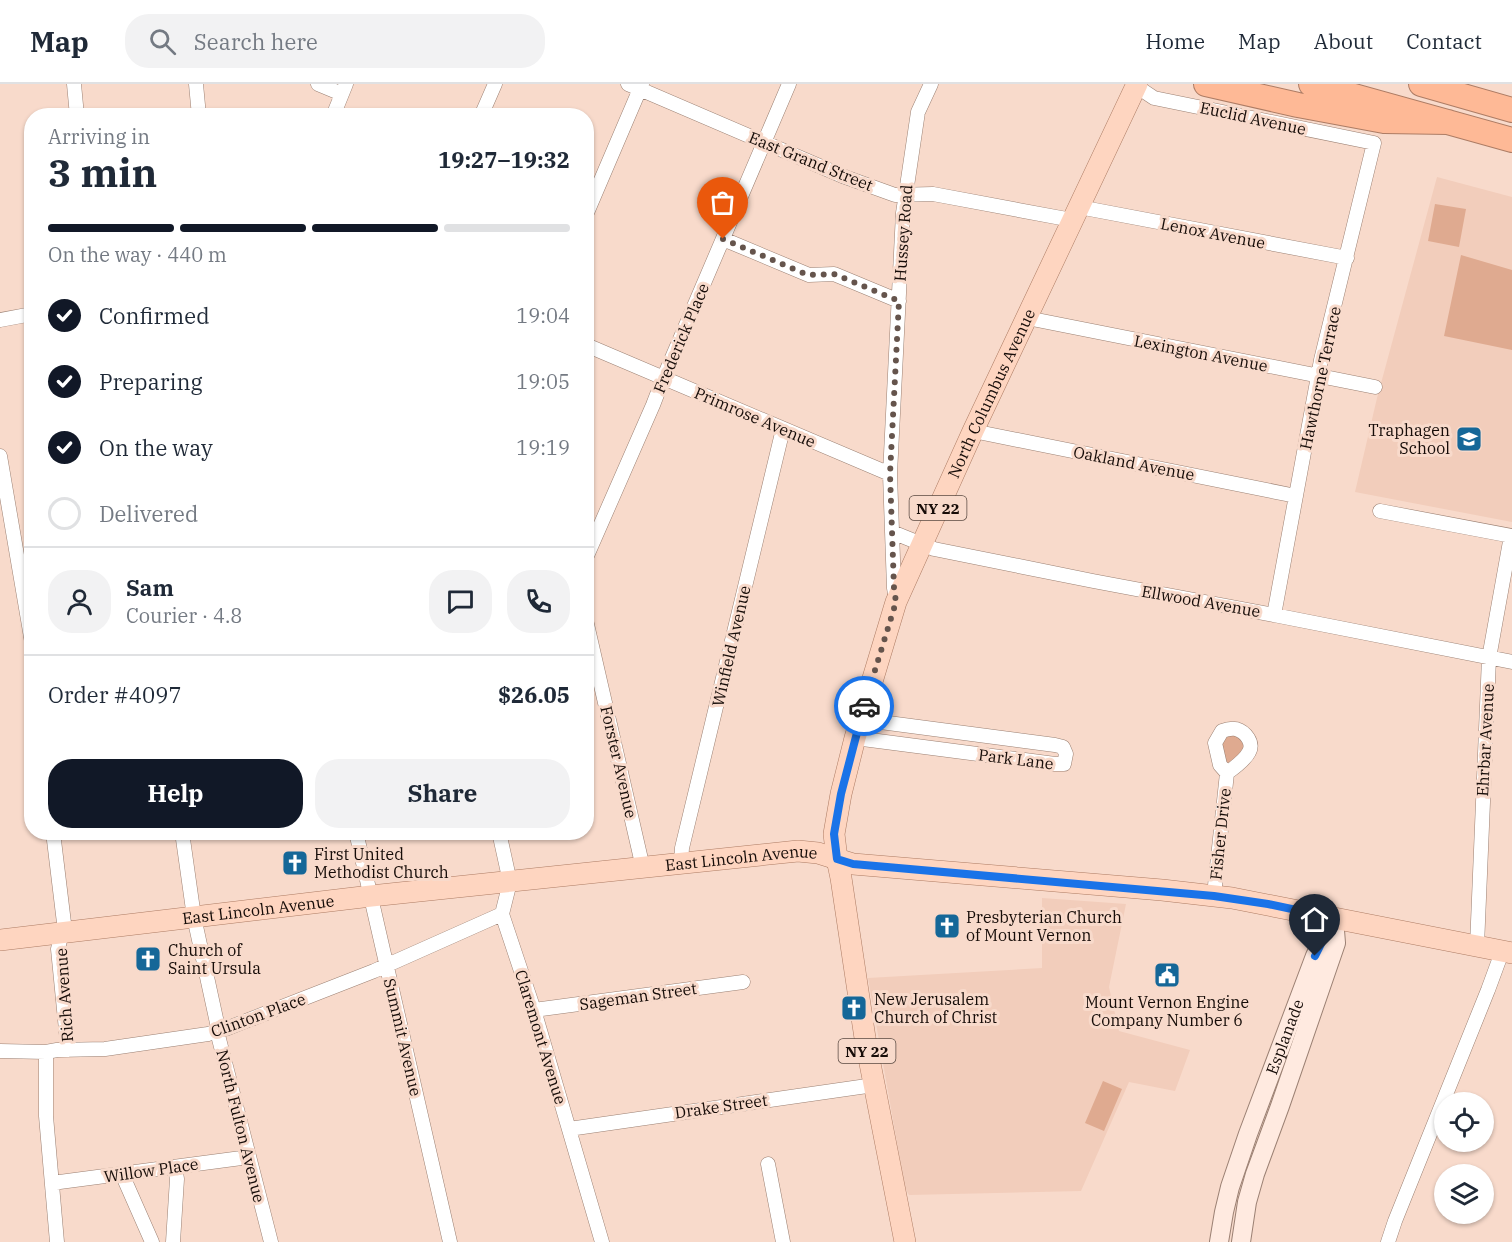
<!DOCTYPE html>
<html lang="en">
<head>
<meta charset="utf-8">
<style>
	body { margin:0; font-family:"IBM Plex Serif",serif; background:#f2f2f3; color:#1f2937; height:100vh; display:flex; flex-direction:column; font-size:22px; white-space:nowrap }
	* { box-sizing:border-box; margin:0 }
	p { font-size:20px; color:#747a83 }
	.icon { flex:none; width:33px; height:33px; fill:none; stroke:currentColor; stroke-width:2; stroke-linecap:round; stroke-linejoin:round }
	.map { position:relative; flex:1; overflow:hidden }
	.drawer { position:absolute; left:24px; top:24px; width:570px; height:732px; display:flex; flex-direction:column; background:#fff; border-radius:24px; box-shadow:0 2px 4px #0004 }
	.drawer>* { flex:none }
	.tools { position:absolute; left:1434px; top:1008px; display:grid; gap:12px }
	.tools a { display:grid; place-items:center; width:60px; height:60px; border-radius:50%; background:#fff; box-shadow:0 2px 4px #0004; font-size:30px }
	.pin { position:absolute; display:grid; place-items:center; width:51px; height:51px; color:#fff; margin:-62px -26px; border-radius:50% 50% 50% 0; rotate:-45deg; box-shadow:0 0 6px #0007 }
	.pin .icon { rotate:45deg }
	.courier { position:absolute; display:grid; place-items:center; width:60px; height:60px; margin:-30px; border:4px solid #1a73e8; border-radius:50%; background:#fff; color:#222; box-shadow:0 2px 8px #0007 }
	.headline em { font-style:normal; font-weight:800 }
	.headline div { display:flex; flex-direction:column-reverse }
	.headline { display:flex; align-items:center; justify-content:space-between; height:102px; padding:0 24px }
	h1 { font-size:39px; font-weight:800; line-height:45px }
	.bar { display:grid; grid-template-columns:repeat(4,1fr); gap:9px 6px; align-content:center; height:72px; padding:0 24px }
	.bar i { height:8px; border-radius:4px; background:#e0e1e3 }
	.bar .active { background:#111827 }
	.bar p { grid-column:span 4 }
	.line { display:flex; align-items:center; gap:15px; padding:0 24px; border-top:2px solid #e0e1e3 }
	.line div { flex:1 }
	.round { display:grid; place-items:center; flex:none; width:63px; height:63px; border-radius:24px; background:#f2f2f3 }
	ol { padding:0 24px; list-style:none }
	li { display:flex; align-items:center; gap:18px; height:66px }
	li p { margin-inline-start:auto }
	li .icon { padding:6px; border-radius:50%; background:#111827; color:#fff; stroke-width:4 }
	li:last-child { color:#747a83 }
	li i { width:33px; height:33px; border:3px solid #e0e1e3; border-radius:50% }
	.action { display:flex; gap:12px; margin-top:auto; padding:12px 24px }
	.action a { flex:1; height:69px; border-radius:24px; background:#111827; color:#fff; font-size:24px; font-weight:800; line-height:69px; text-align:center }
	.action a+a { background:#f2f2f3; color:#1f2937 }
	header { display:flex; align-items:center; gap:36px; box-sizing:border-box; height:84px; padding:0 30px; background:#fff; border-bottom:2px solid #e0e1e3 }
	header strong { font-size:28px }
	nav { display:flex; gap:33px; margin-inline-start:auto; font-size:21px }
	.search { width:420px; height:54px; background:#f2f2f3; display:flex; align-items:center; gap:15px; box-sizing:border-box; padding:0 21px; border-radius:24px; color:#747a83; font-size:22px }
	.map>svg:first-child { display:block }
	.built { fill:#f2cdbb }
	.green { fill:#dfaa90 }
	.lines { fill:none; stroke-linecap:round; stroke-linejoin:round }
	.street-casing { stroke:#9b8073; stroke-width:15 }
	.secondary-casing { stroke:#9b8073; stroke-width:20 }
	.primary-casing { stroke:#ad7c64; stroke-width:22 }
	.highway-casing { stroke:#ad7c64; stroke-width:26 }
	.street { stroke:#fff; stroke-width:14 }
	.secondary { stroke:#ffeae0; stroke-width:18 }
	.primary { stroke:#fed5c0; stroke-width:21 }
	.highway { stroke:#feb996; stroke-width:24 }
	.done { stroke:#65544c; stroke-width:6; stroke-dasharray:0 10.8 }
	.route { stroke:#1a73e8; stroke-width:8 }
	.labels { text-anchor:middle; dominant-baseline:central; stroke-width:6; stroke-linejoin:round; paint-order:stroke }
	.shield { fill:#f8dacb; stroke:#5a4a42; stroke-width:1.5 }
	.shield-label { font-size:15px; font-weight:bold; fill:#160c08 }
	.street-label { font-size:16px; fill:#160c08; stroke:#f8dacb }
	.poi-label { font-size:16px; fill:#160c08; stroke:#f8dacb; text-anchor:start }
</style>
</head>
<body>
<header>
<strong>Map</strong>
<div class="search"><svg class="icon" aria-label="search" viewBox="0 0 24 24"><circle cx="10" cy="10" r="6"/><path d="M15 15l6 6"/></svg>Search here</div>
<nav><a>Home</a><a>Map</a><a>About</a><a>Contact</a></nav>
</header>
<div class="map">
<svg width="1512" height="1158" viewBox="0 0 1512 1158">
	<rect width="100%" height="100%" fill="#f8dacb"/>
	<path class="built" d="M1437,93l75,20v325l-157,-30 22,-94z
		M1042,814l84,6 -17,83 10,44 71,19 -15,41 -46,-9 -48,109 -172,4 -4,-7 -37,-210 174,-10z"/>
	<path class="green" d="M1435,120l31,5 -7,38 -31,-6z
		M1461,171l51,15v80l-68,-14z
		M1229,650l14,4c3,14 -2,19 -15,25l-2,-2 -5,-20z
		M1103,997l19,8 -18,42 -19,-8z"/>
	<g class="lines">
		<defs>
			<path id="street" d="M74,0l3,32
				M196,0l3,32
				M318,0l24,10
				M628,0l217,93 50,18 38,-1 139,26
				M1136,2l18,12 220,45 -53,217 -47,255
				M333,32l13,-32
				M481,32l14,-32
				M1079,123l268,51
				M586,131l56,-131
				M723,155l86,36 25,-1 65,27
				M1027,234l348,69
				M0,236l32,-6
				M586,261l304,129
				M973,347l323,65
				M0,372l32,187
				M1380,427l132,25
				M892,448l42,17 159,32 181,34 238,47
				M586,474l67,-153 10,-26 126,-295
				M896,515l-2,-11 -4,-114 13,-261 15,-101 13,-28
				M586,536l57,248
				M855,654l200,26h9l2,-10 -3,-7 -8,-2 -182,-24 -12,-4
				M53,748l11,91 -6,26 10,101
				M182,748l12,85 23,106 2,16 52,203
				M356,748l94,410
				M499,748l11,50 -8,32 32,96 68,232
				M681,779l1,-15 101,-419
				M1214,811l13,-122c7,-5 18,-13 22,-21 5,-9 -3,-20 -13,-23 -5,-1 -9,0 -14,2l-7,12 5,22 7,8
				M1477,862l12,-288 22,-122
				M534,926l209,-28
				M0,967l46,1 11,-2 48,-1 103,-15 20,-6 146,-57 128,-57
				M46,968v64l11,126
				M569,1045l305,-44
				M768,1080l15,78
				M122,1090l30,68
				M52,1099l197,-26
				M173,1158l4,-63 -2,-12
				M1388,1158l7,-21 93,-231 14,-38"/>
			<g id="secondary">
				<path id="s1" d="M1219,1158l5,-30 6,-25 18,-53 67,-178 19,-38"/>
				<path d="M1241,1158l6,-40 8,-28 25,-68 56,-163 -2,-25"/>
			</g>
			<g id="primary">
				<path id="s2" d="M0,856l371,-44 427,-45 20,2 35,11 309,26 70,8 280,55"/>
				<path id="s3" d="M905,1158l-40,-204 -24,-160 -4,-19 -3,-25 7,-40 14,-56 41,-136 77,-171 164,-347"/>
			</g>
			<path id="highway" d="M1206,0l92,21 86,16 64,1
				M1311,0l201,56
				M1421,0l91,26"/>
		</defs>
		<use href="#street" class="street-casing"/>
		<use href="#secondary" class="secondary-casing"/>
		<use href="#primary" class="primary-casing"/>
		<use href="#highway" class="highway-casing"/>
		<use href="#street" class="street"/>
		<use href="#secondary" class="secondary"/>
		<use href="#primary" class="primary"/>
		<use href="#highway" class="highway"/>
	</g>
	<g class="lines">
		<path class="done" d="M723,155l85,36 26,-1 65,27 -9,173 4,114 2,14 -32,104"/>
		<path class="route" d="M864,622l-23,88 -7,40 3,25 16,5 361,32 54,8 66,14 -19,38"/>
	</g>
	<defs>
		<symbol id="school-square" viewBox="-11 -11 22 22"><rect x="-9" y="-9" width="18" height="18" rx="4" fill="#156798" stroke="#f8dacb"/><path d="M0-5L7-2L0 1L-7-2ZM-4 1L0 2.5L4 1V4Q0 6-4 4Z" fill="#fff"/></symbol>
		<symbol id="church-square" viewBox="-11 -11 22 22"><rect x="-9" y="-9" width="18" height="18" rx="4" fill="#156798" stroke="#f8dacb"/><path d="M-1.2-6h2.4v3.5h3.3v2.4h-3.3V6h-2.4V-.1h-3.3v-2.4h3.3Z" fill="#fff"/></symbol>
		<symbol id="civic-square" viewBox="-11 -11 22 22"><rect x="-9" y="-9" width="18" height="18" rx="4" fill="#156798" stroke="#f8dacb"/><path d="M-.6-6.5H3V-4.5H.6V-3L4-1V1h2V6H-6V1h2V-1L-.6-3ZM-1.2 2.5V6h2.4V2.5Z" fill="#fff"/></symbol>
	</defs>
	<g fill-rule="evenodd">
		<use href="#school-square" x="1454" y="340" width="30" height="30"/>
		<use href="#church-square" x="280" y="764" width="30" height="30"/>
		<use href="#church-square" x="932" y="827" width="30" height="30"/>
		<use href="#church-square" x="133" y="860" width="30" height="30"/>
		<use href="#civic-square" x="1152" y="876" width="30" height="30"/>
		<use href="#church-square" x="839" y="909" width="30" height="30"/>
	</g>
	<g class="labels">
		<g class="shield">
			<rect x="909.5" y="412" width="57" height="24" rx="4.5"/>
			<rect x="838.5" y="955" width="57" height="24" rx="4.5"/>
		</g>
		<g class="shield-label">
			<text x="938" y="424">NY 22</text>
			<text x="867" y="967">NY 22</text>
		</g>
		<g class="street-label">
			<text transform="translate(1253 34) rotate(12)">Euclid Avenue</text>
			<text transform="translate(811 77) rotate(22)">East Grand Street</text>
			<text transform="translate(903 149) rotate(-86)">Hussey Road</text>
			<text transform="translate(1213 149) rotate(11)">Lenox Avenue</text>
			<text transform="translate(681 254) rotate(-67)">Frederick Place</text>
			<text transform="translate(1201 269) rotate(11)">Lexington Avenue</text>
			<text transform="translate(1320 294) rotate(-78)">Hawthorne Terrace</text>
			<text stroke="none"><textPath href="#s3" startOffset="884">North Columbus Avenue</textPath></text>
			<text transform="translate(755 333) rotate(23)">Primrose Avenue</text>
			<text transform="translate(1134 379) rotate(11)">Oakland Avenue</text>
			<text transform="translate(1201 517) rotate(10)">Ellwood Avenue</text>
			<text transform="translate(731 562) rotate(-77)">Winfield Avenue</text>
			<text transform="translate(1485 656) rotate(-87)">Ehrbar Avenue</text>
			<text transform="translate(1016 675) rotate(7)">Park Lane</text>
			<text transform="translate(619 678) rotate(77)">Forster Avenue</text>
			<text transform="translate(1220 750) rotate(-84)">Fisher Drive</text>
			<text stroke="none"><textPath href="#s2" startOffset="746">East Lincoln Avenue</textPath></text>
			<text stroke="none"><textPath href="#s2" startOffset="260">East Lincoln Avenue</textPath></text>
			<text transform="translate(64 911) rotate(-94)">Rich Avenue</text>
			<text transform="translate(638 912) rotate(-8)">Sageman Street</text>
			<text transform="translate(258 931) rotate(-20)">Clinton Place</text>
			<text stroke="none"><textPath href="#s1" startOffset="216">Esplanade</textPath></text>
			<text transform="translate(403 953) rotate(77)">Summit Avenue</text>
			<text transform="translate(541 953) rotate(73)">Claremont Avenue</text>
			<text transform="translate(721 1022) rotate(-8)">Drake Street</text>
			<text transform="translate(241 1042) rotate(76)">North Fulton Avenue</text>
			<text transform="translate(151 1086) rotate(-8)">Willow Place</text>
		</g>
		<g class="poi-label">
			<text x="1450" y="346" text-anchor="end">Traphagen<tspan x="1450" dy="18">School</tspan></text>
			<text x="314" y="770">First United<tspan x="314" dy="18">Methodist Church</tspan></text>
			<text x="966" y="833">Presbyterian Church<tspan x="966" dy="18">of Mount Vernon</tspan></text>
			<text x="168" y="866">Church of<tspan x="168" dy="18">Saint Ursula</tspan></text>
			<text x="874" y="915">New Jerusalem<tspan x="874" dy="18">Church of Christ</tspan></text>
			<text x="1167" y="918" text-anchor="middle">Mount Vernon Engine<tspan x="1167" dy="18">Company Number 6</tspan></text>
		</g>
	</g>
</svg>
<div class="tools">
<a><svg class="icon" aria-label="locate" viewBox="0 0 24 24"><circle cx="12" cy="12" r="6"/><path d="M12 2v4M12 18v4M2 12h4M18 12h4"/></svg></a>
<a><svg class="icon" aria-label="layers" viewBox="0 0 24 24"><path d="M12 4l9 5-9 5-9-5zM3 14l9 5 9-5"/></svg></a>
</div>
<div class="pin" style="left:723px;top:155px;background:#ea580c"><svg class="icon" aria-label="bag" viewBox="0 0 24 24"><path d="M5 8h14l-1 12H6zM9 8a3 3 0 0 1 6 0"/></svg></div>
<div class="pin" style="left:1315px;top:872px;background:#1f2937"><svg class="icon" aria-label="home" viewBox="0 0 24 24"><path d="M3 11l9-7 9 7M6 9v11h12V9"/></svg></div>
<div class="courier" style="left:864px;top:622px"><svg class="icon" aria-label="car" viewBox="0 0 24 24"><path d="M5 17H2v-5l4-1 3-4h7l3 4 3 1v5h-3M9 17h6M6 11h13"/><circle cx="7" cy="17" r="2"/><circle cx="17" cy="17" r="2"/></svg></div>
<section class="drawer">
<div class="headline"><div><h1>3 min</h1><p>Arriving in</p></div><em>19:27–19:32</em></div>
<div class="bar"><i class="active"></i><i class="active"></i><i class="active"></i><i></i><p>On the way · 440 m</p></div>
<ol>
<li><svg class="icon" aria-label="check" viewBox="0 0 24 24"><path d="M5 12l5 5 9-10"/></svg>Confirmed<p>19:04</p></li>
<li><svg class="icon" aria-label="check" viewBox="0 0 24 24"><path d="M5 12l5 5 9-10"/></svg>Preparing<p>19:05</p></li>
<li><svg class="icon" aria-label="check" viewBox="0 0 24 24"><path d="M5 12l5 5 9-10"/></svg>On the way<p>19:19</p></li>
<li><i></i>Delivered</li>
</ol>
<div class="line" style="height:108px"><a class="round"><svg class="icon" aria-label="person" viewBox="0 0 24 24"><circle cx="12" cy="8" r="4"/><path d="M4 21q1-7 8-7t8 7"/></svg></a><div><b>Sam</b><p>Courier · 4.8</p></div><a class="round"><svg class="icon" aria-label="chat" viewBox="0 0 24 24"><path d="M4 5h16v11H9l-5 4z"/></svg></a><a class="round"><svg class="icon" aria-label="phone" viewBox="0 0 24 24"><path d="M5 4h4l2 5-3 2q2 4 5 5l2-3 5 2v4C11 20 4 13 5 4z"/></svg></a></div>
<div class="line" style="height:78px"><div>Order #4097</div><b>$26.05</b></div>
<div class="action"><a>Help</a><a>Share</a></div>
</section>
</div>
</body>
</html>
